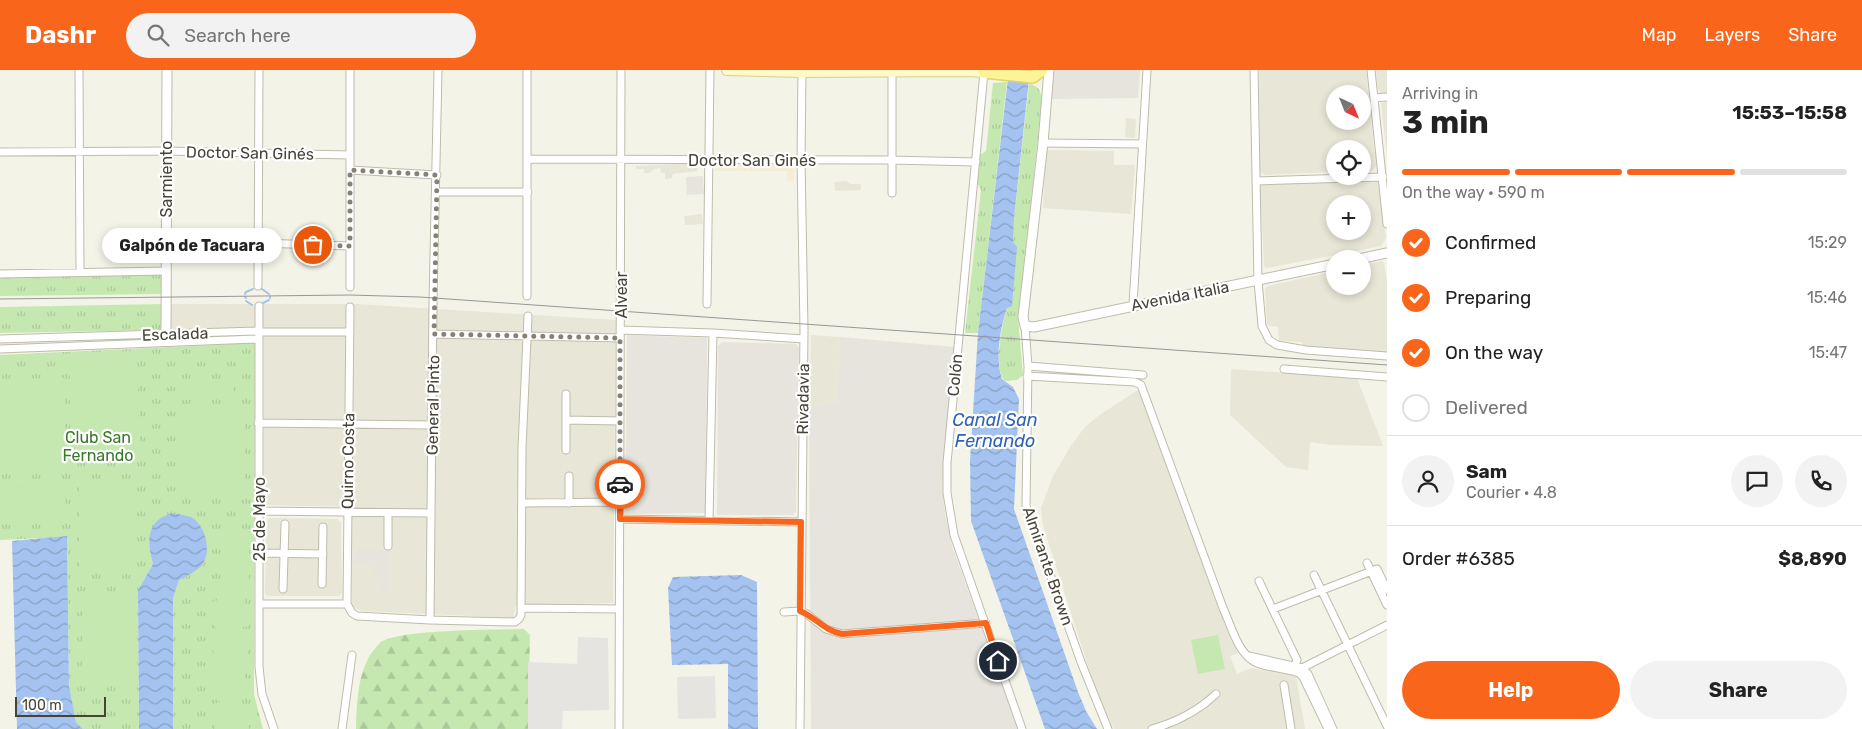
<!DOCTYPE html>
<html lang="en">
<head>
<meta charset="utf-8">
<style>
	body { margin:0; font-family:Rubik,sans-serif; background:#f2f2f2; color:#222; height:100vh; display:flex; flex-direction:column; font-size:19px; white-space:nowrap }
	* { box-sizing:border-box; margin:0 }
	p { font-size:16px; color:#767676 }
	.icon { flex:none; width:28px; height:28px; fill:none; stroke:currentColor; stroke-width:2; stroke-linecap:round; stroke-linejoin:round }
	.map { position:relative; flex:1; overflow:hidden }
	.details { display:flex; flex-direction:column; background:#fff; width:475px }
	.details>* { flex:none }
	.needle { width:32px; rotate:137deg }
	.controls { position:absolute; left:1326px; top:15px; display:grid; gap:10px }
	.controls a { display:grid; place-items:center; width:45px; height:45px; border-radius:50%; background:#fff; box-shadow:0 2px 8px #0003; font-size:25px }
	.scale { position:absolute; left:15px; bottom:12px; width:91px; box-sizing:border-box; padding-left:5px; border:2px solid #474437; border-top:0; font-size:14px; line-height:18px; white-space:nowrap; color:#474437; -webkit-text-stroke:4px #fff; paint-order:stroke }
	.pin { position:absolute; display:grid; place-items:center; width:42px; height:42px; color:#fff; margin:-21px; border:2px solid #fff; border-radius:50%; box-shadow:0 1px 5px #0007 }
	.courier { position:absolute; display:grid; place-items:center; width:50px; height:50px; margin:-25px; border:4px solid #f9661b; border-radius:50%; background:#fff; color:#222; box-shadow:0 1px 6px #0007 }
	.bubble { position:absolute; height:35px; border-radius:18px; background:#fff; box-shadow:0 2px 8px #0003; font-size:16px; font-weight:700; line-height:35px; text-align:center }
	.summary em { font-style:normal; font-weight:700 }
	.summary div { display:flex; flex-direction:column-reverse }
	.summary { display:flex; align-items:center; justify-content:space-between; height:85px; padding:0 15px }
	h1 { font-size:32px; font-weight:700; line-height:38px }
	.bar { display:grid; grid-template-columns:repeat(4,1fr); gap:8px 5px; align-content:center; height:60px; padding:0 15px }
	.bar i { height:6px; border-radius:4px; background:#e0e0e0 }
	.bar .selected { background:#f9661b }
	.bar p { grid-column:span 4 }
	.line { display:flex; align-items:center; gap:12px; padding:0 15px; border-top:1px solid #e0e0e0 }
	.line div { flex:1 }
	.round { display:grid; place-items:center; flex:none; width:52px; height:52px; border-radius:26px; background:#f2f2f2 }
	ol { padding:0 15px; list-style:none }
	li { display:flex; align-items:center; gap:15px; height:55px }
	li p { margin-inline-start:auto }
	li .icon { padding:5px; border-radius:50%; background:#f9661b; color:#fff; stroke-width:4 }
	li:last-child { color:#767676 }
	li i { width:28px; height:28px; border:2px solid #e0e0e0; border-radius:50% }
	.action { display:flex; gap:10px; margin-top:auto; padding:10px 15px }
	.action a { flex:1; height:58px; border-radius:30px; background:#f9661b; color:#fff; font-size:20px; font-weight:700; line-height:58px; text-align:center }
	.action a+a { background:#f2f2f2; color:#222 }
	header { display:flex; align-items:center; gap:30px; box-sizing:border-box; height:70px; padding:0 25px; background:#f9661b; color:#fff }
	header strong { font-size:24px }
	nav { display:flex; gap:28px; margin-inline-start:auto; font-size:18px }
	.search { width:350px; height:45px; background:#f2f2f2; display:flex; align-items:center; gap:12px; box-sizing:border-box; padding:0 18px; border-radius:28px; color:#767676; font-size:19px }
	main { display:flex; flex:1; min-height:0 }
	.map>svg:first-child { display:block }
	.residential { fill:#e8e6d6; fill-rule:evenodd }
	.commercial { fill:#f6eed4 }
	.industrial { fill:#e6e4dd }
	.grass { fill:url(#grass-tufts) }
	.forest { fill:url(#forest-firs) }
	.pitch { fill:#c5e8b1 }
	.parking { fill:#e5e4e0 }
	.water { fill:url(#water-waves) }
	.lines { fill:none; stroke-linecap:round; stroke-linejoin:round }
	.stream { stroke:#a5c3f0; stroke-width:2 }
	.minor-casing { stroke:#bfbcab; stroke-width:9 }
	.tertiary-casing { stroke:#bfbcab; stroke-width:11 }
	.secondary-casing { stroke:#d4cf99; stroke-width:12 }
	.primary-casing { stroke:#e3d567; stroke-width:14 }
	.minor { stroke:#fff; stroke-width:7 }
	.tertiary { stroke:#fff; stroke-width:9 }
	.secondary { stroke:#fefbc8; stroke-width:10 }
	.primary { stroke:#fdf498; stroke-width:11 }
	.tram { stroke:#979797; stroke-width:1 }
	.done { stroke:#848175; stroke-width:5; stroke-dasharray:0 9 }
	.route { stroke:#f9661b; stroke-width:6 }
	.labels { text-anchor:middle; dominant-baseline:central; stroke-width:4.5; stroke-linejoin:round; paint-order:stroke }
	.street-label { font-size:16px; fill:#474437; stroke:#fff }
	.park-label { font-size:16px; fill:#39792a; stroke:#fff }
	.water-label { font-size:18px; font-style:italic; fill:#3063b3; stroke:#fff }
</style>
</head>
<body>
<header>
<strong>Dashr</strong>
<div class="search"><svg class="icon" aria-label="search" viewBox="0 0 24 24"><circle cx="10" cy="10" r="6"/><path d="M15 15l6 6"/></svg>Search here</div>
<nav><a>Map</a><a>Layers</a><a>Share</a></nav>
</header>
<main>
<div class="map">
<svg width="1387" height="659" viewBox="0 0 1387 659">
	<defs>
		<pattern id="grass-tufts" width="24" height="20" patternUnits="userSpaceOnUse" patternTransform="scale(1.25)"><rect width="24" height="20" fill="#c5e8b1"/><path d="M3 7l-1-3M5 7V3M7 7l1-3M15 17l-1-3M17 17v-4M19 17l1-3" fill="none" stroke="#abc899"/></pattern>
		<pattern id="forest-firs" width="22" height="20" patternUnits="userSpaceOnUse" patternTransform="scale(1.25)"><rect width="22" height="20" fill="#c5e8b1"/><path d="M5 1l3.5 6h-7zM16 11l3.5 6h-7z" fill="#abc899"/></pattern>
		<pattern id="water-waves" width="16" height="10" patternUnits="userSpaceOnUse" patternTransform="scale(1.25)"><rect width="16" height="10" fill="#a5c3f0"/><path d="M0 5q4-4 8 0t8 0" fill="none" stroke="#88a0c3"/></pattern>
	</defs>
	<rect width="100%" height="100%" fill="#f4f3e8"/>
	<path class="residential" d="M1259,0h107l10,96 -4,5h-9l-1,-22h-27v23l-70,3 -5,-3zM1335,24h27v27h-27z
		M1376,0h11v23l-6,1 -3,-5z
		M1387,31v55l-6,-53z
		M1126,48l10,1 -1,19 -10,-1z
		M1046,80l68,1v14h21l-4,49 -88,-6z
		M697,93v8l-24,3 -1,4 -7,1v-6h-4l-1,-5 -6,1v1l-3,1v2h-7v-4h-8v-3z
		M1378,109l8,59 -5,8 -114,22 -3,-2 -4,-80 5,-3zM1335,134h27v27h-27z
		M846,111l5,3h10v6l-26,1 -1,-9z
		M702,144l1,10 -18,1 -1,-9z
		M1382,191l2,2 3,19v72l-83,-6 -2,-6 -23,-1 -1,-14 -11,-2 -2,-36 3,-3 67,-15v15h27l1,-21z
		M169,234h188l259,16 -3,283 -98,3 -1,12 -151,-7 -11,-4v-100l-88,-2v-178l-95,2z
		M811,265l29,2 -4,65 -27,5z
		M1231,299l126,9 26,68 -52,-1 -21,-3 -2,28 -22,-3 -56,-52z
		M1141,318l97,265 -8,3 7,18 14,-6 45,8 9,53h-191l-18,-38 -53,-165 -2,-18 12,-32 19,-32 13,-17 13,-11z
		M269,448l68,1 4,3 1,71 -3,3h-71l-3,-2 1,-72z"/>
	<path class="commercial" d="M715,94l79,1v16h-7v-10h-72z"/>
	<path class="industrial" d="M1053,0h87l-2,28 -87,1z
		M703,106l1,18 -17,1 -1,-18z
		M627,265l80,3 -1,175 -81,1z
		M840,267l115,10 -13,141 3,26 7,32 66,183h-207l-2,-322 27,-5z
		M722,272l74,2 3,4 -3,164 -3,3h-76l1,-169z
		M354,479h35v47h-7v-19h-9v-12h-19z"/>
	<path class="grass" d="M1007,12l-29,251h-13l16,-143 -4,-8 3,-27 6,-4 7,-68z
		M1029,14c9,1 12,7 13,16l-24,218 5,57 -6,5 -12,1c-12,-11 -3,-58 2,-73l7,-89z
		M163,204v20l-163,2v-19z
		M163,234v26l-163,3v-26z
		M255,273l-1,351 9,35h-90v-131l6,-18 18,-10 -40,-49c-8,17 -9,25 -4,43l-15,26 1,139h-56l-7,-7 -7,-37 -2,-148 -67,3v-185z"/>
	<path class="forest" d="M524,559l6,6 -2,94h-172c1,-29 1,-64 24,-86 15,-14 119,-13 144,-14z"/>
	<path class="pitch" d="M137,281l3,108 -68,2 -3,-108z
		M64,308l2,95 -64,1 -2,-95z
		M234,312v17l-55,1v-17z
		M244,339l1,84h-63v-83z
		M79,409h58v93h-58z
		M65,416l1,38h-64l-1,-37z
		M222,458l28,1 -2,65 -28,-1z
		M242,525l7,31 -32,7 -7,-31z
		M135,526v85h-52v-84z
		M242,560l8,31 -8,2 7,31 -32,8 -8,-31 8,-2 -7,-31z
		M1218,565l7,34 -27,5 -7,-34z
		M241,627l8,32h-34l-6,-24z"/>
	<path class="parking" d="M578,567l30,1 1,72 -46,1 -1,18h-34v-67l49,2z
		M715,606l1,42 -38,1 -1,-42z"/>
	<path class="water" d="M1009,0h21l-16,148 -1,24 4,5 -5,59 -5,2c-7,20 -12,51 -5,71l11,8 6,12 -5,110 64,183 8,19 11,18h-52l-74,-208 -1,-60 8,-128z
		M172,443c6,1 13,2 19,4 15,8 21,35 11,48 -6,7 -15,11 -23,15l-6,18v131h-34l-1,-139 15,-26c-4,-14 -7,-32 4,-43 4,-4 10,-6 15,-8z
		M67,466l2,149 7,37 7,7h-66l-5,-188z
		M741,505l16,7 1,147h-30v-65l-56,1 -4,-77 5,-11z"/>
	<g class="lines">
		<path class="stream" d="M262,219l7,5
			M245,224l1,-2 7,-3
			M245,227l1,1
			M270,228v-1
			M246,231l6,4
			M263,233l6,-3"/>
		<defs>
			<path id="minor" d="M79,0l1,202
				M527,0v226
				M892,0v123
				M1254,0l4,211 4,45 7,14 8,5 29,5 81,6
				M1371,0l16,154
				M984,2l-37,391v30l7,42 68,194
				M1374,28l13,-1
				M1043,73l99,1
				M0,82l166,-1 184,4
				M528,89l363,1 85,2
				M350,100l87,5
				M1256,111l127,-4
				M437,122h91
				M166,172l93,1 91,3
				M0,204l166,-3
				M258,216l1,-216
				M350,217v-217
				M707,234l3,-234
				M1133,235l14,-235
				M259,236v361l3,27 12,35
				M350,237l-3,297 5,9 5,3 73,4 85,2 4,-3 2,-4 1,-167 6,-132
				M1025,256l3,40 -2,140 55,156 27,67
				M620,260l93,3 91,6
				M434,264l186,4
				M0,269l258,-8 5,1h87
				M0,279l258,-10
				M1028,296l115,9
				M1284,299l103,8
				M1027,306l108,6 6,3 82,223c8,17 15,47 34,55 13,5 28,5 42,10l4,4 25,52
				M566,324v56
				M566,350l54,1
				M258,353l174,2
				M522,433l98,-1
				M569,433v-27
				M259,441l172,2
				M388,443v33
				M620,449l181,3
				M709,451l4,-188
				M259,483l64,1
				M1367,493l20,42
				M1314,505l73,151
				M1259,511l38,79 -4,10
				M322,514l1,-57
				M283,519l2,-65
				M259,534h88
				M521,538l98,1
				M1273,539l104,-40 10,21
				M784,542l16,-1 7,3 19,15 16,5 144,-11
				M430,550l3,-317 5,-233
				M1249,586l53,12 6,6 25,55
				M1300,600l2,-2 85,-43
				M1284,615l7,44
				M342,659l10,-74
				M619,659l2,-659
				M800,659l4,-400 -3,-169 1,-90
				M1152,659c25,-7 45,-17 64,-35"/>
			<path id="tertiary" d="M1049,0l-6,73 -20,174 2,9 9,1 301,-63
				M1359,189l28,-6
				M166,264l1,-264"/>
			<path id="secondary" d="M727,0l75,2 166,-1 16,1"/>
			<path id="primary" d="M984,0v2l49,5 9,-7"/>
		</defs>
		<use href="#minor" class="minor-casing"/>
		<use href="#tertiary" class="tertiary-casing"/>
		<use href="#secondary" class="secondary-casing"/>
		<use href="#primary" class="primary-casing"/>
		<use href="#minor" class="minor"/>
		<use href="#tertiary" class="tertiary"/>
		<use href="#secondary" class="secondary"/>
		<use href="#primary" class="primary"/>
		<path class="tram" d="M0,229l350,-4 70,2 967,68"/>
	</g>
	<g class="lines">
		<path class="done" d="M313,175l37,1v-76l87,5 -3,159 186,4v146"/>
		<path class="route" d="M620,414v35l181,3 -1,89c17,7 23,19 42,23l144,-11 12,38"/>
	</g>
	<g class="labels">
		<g class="street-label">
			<text transform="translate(250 83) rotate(1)">Doctor San Ginés</text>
			<text x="752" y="90">Doctor San Ginés</text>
			<text transform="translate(166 109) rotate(-90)">Sarmiento</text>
			<text transform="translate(621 225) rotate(-90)">Alvear</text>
			<text transform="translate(1180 226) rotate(-11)">Avenida Italia</text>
			<text transform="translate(175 264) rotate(-2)">Escalada</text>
			<text transform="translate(955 305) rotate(-85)">Colón</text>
			<text transform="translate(803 329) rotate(-89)">Rivadavia</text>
			<text transform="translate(433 335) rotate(-89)">General Pinto</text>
			<text transform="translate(348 391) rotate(-89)">Quirno Costa</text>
			<text transform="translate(259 449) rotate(-90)">25 de Mayo</text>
			<text transform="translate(1048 496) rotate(71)">Almirante Brown</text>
		</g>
		<g class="park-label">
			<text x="98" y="367">Club San<tspan x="98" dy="18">Fernando</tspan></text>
		</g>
		<g class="water-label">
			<text x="995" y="350">Canal San<tspan x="995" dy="21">Fernando</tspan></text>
		</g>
	</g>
</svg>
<div class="controls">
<a><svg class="needle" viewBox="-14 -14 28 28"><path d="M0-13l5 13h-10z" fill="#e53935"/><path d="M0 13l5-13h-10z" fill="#767676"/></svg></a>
<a><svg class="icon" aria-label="locate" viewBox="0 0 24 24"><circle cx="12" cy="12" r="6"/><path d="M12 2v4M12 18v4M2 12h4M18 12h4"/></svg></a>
<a>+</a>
<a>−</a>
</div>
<div class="scale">100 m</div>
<div class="pin" style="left:313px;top:175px;background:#ea580c"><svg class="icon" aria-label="bag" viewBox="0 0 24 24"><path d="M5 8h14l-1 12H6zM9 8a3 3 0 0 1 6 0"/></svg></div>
<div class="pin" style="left:998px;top:591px;background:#1f2937"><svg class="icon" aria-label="home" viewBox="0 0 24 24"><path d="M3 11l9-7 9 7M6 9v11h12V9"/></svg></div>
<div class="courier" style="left:620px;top:414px"><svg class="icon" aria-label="car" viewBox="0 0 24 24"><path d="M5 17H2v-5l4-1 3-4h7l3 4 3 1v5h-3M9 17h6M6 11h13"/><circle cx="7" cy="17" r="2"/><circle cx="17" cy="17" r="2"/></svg></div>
<div class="bubble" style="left:102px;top:158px;width:180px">Galpón de Tacuara</div>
</div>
<section class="details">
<div class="summary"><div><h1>3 min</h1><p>Arriving in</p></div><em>15:53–15:58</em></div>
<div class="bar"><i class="selected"></i><i class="selected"></i><i class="selected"></i><i></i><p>On the way · 590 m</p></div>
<ol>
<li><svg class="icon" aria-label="check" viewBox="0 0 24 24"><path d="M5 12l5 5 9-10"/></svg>Confirmed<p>15:29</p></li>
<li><svg class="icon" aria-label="check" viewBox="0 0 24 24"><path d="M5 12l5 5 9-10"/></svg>Preparing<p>15:46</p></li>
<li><svg class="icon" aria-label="check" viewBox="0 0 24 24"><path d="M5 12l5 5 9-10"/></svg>On the way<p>15:47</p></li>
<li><i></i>Delivered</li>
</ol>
<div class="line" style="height:90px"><a class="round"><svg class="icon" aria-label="person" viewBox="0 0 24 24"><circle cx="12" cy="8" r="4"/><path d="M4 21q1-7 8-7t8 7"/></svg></a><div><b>Sam</b><p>Courier · 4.8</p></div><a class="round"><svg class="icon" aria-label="chat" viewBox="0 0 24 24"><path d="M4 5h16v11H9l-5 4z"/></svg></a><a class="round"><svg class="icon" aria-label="phone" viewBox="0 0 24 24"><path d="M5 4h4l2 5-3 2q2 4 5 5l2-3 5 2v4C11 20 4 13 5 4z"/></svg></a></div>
<div class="line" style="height:65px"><div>Order #6385</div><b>$8,890</b></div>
<div class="action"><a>Help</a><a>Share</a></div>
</section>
</main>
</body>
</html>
